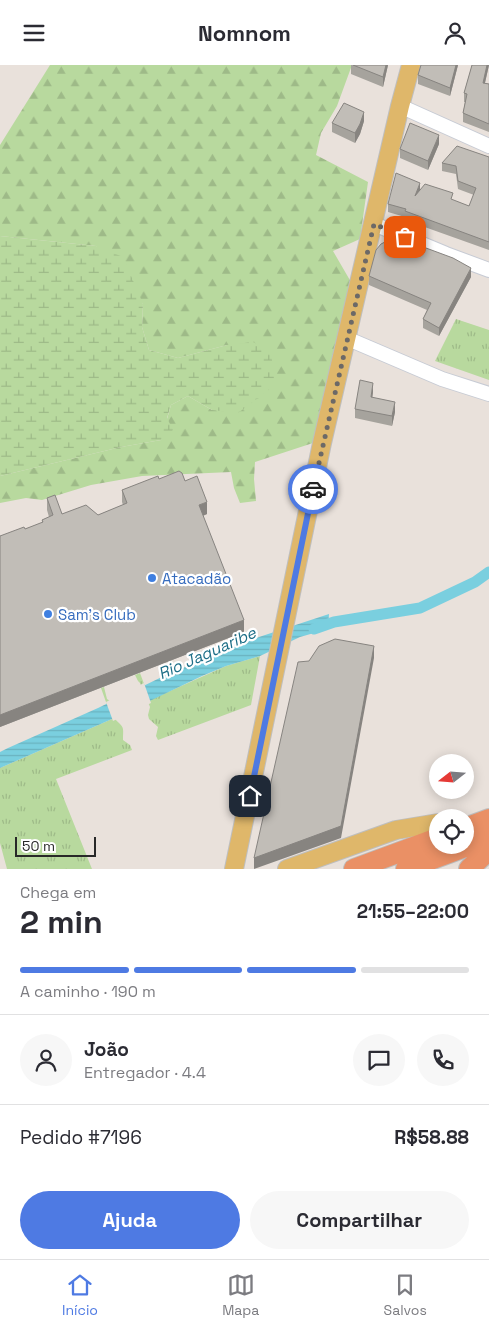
<!DOCTYPE html>
<html lang="pt">
<head>
<meta charset="utf-8">
<style>
	body { margin:0; font-family:"Space Grotesk",sans-serif; background:#f7f7f7; color:#2b2b33; height:100vh; display:flex; flex-direction:column; font-size:19px; white-space:nowrap }
	* { box-sizing:border-box; margin:0 }
	p { font-size:16px; color:#7c7c81 }
	.icon { flex:none; width:28px; height:28px; fill:none; stroke:currentColor; stroke-width:2; stroke-linecap:round; stroke-linejoin:round }
	.map { position:relative; height:804px; overflow:hidden }
	.sheet { display:flex; flex-direction:column; background:#fff; flex:1 }
	.sheet>* { flex:none }
	.needle { width:32px; rotate:253deg }
	.tools { position:absolute; left:429px; top:689px; display:grid; gap:10px }
	.tools a { display:grid; place-items:center; width:45px; height:45px; border-radius:50%; background:#fff; box-shadow:0 2px 12px #0003; font-size:25px }
	.scale { position:absolute; left:15px; bottom:12px; width:81px; box-sizing:border-box; padding-left:5px; border:2px solid #282828; border-top:0; font-size:14px; line-height:18px; white-space:nowrap; color:#282828; -webkit-text-stroke:4px #fff; paint-order:stroke }
	.pin { position:absolute; display:grid; place-items:center; width:42px; height:42px; color:#fff; margin:-21px; border-radius:10px; box-shadow:0 2px 8px #0006 }
	.courier { position:absolute; display:grid; place-items:center; width:50px; height:50px; margin:-25px; border:4px solid #4e7ae3; border-radius:50%; background:#fff; color:#222; box-shadow:0 1px 6px #0007 }
	.headline em { font-style:normal; font-weight:700 }
	.headline div { display:flex; flex-direction:column-reverse }
	.headline { display:flex; align-items:center; justify-content:space-between; height:85px; padding:0 20px }
	h1 { font-size:32px; font-weight:700; line-height:38px }
	.bar { display:grid; grid-template-columns:repeat(4,1fr); gap:8px 5px; align-content:center; height:60px; padding:0 20px }
	.bar i { height:6px; border-radius:4px; background:#e1e1e2 }
	.bar .active { background:#4e7ae3 }
	.bar p { grid-column:span 4 }
	.line { display:flex; align-items:center; gap:12px; padding:0 20px; border-top:1px solid #e1e1e2 }
	.line div { flex:1 }
	.round { display:grid; place-items:center; flex:none; width:52px; height:52px; border-radius:26px; background:#f7f7f7 }
	.button { display:flex; gap:10px; margin-top:auto; padding:10px 20px }
	.button a { flex:1; height:58px; border-radius:30px; background:#4e7ae3; color:#fff; font-size:20px; font-weight:700; line-height:58px; text-align:center }
	.button a+a { background:#f7f7f7; color:#2b2b33 }
	header { display:flex; justify-content:space-between; align-items:center; height:65px; padding:0 20px; background:#fff; font-size:22px; font-weight:700 }
	.dock { display:flex; justify-content:space-around; align-items:center; height:70px; border-top:1px solid #e1e1e2; background:#fff; font-size:14px; color:#7c7c81 }
	.dock a { display:grid; justify-items:center; gap:2px }
	.dock .active { color:#4e7ae3 }
	.map>svg:first-child { display:block }
	.grass { fill:url(#grass-tufts) }
	.forest { fill:url(#forest-firs) }
	.wetland { fill:url(#wetland-marsh) }
	.water { fill:url(#water-rules) }
	.pier { fill:#e9e1db }
	.lines { fill:none; stroke-linecap:round; stroke-linejoin:round }
	.canal { stroke:#7acfdf; stroke-width:11 }
	.minor-casing { stroke:#c7cbd4; stroke-width:16 }
	.major-casing { stroke:#bebebe; stroke-width:20 }
	.highway-casing { stroke:#bebebe; stroke-width:22 }
	.minor { stroke:#fff; stroke-width:14 }
	.major { stroke:#dfb76a; stroke-width:18 }
	.highway { stroke:#ea9065; stroke-width:20 }
	.wall { fill:#a6a39d }
	.shaded-wall { fill:#878480 }
	.building { fill:#c1bdb7; stroke:#878480 }
	.done { stroke:#6c6967; stroke-width:5; stroke-dasharray:0 9 }
	.route { stroke:#4e7ae3; stroke-width:6 }
	.shop-dot { fill:#3f7fe0; stroke:#fff; stroke-width:2 }
	.labels { text-anchor:middle; dominant-baseline:central; stroke-width:4.5; stroke-linejoin:round; paint-order:stroke }
	.shop-label { font-size:15px; fill:#366cbe; stroke:#fff; text-anchor:start }
	.water-label { font-size:16px; font-style:italic; fill:#1d6e87; stroke:#fff }
</style>
</head>
<body>
<header><svg class="icon" aria-label="menu" viewBox="0 0 24 24"><path d="M4 6h16M4 12h16M4 18h16"/></svg>Nomnom<svg class="icon" aria-label="person" viewBox="0 0 24 24"><circle cx="12" cy="8" r="4"/><path d="M4 21q1-7 8-7t8 7"/></svg></header>
<div class="map">
<svg width="489" height="804" viewBox="0 0 489 804">
	<defs>
		<pattern id="grass-tufts" width="24" height="20" patternUnits="userSpaceOnUse" patternTransform="scale(1.25)"><rect width="24" height="20" fill="#b8d99e"/><path d="M3 7l-1-3M5 7V3M7 7l1-3M15 17l-1-3M17 17v-4M19 17l1-3" fill="none" stroke="#9eba88"/></pattern>
		<pattern id="forest-firs" width="22" height="20" patternUnits="userSpaceOnUse" patternTransform="scale(1.25)"><rect width="22" height="20" fill="#b8d99e"/><path d="M5 1l3.5 6h-7zM16 11l3.5 6h-7z" fill="#9eba88"/></pattern>
		<pattern id="wetland-marsh" width="20" height="14" patternUnits="userSpaceOnUse" patternTransform="scale(1.25)"><rect width="20" height="14" fill="#b8d99e"/><path d="M1 5h8M5 5V1M11 12h8M15 12V8" fill="none" stroke="#9eba88"/></pattern>
		<pattern id="water-rules" width="6" height="5" patternUnits="userSpaceOnUse" patternTransform="scale(1.25)"><rect width="6" height="5" fill="#7acfdf"/><path d="M0 2.5h6" fill="none" stroke="#6ab2bf"/></pattern>
	</defs>
	<rect width="100%" height="100%" fill="#e9e1db"/>
	<path class="grass" d="M456,254l33,11v50l-54,-19z
		M260,591l-9,49 -93,35 -2,-4 2,-9 -9,-8 -1,-4 2,-8 -10,-24 -2,-2 -3,-6 5,-2 10,27 76,-34z
		M104,622l3,12 6,4 2,16c10,10 8,7 8,21l7,5 2,5 -76,29 36,90h-85l-7,-26v-75l112,-49 -11,-31z"/>
	<path class="forest" d="M50,0h302l-15,41 -16,27 -5,22 52,27 -8,57 -27,12 18,31 -35,160 -61,20 -1,17 2,22 -16,2 -6,-15 -3,-16 -89,4 -51,9 -49,15 -16,-2 -26,5v-27l121,-29 40,-7 10,-35 17,-9 24,14 15,-65 -49,13 -29,-8 -7,-23 1,-23 -47,-58 -96,-10v-91z"/>
	<path class="wetland" d="M0,171l96,10 27,11 20,47 -1,23 7,23 29,8 49,-13 26,-3 18,11 4,32 -37,28 -26,-3 -24,-14 -17,9 -4,13 6,12 -12,10 -40,7 -121,29z"/>
	<path class="water" d="M329,549l-1,15 -28,8 -40,19 -34,10 -24,10 -90,43 -112,49v-16l8,-4 90,-40 72,-35 89,-36z"/>
	<path class="pier" d="M144,618l7,20 -38,18 -7,-19z"/>
	<g class="lines">
		<path class="canal" d="M314,564l20,-7 86,-14 55,-26 14,-10"/>
		<defs>
			<path id="minor" d="M400,41l89,40
				M374,159l72,30 43,16
				M346,273l96,41 47,15"/>
			<path id="major" d="M234,804l88,-426 78,-337 11,-41
				M287,804l109,-39 42,-7"/>
			<path id="highway" d="M465,763l24,-9
				M354,804l84,-31
				M406,804l83,-31
				M469,804l20,-19"/>
		</defs>
		<use href="#minor" class="minor-casing"/>
		<use href="#major" class="major-casing"/>
		<use href="#highway" class="highway-casing"/>
		<use href="#minor" class="minor"/>
		<use href="#major" class="major"/>
		<use href="#highway" class="highway"/>
	</g>
	<path class="wall" d="M351,0h37l-5,22 -32,-13z
		M421,0h37l-8,31 -32,-12v-9z
		M472,0h17l-4,18 4,1v48l-26,-10v-9l2,-11h-1v-9z
		M364,56l-4,13 -5,9 -23,-11v-9z
		M439,79l-11,26 -28,-12v-9z
		M489,92v93l-84,-30v-3l-17,-5v-8l32,-15 49,17 5,-11 -16,-6 -2,-15 -14,-3v-8z
		M424,188l47,24 -32,59 -16,-8v-9l4,-9 -58,-25v-9z
		M373,327l-1,6 23,14 -3,14 -37,-8v-9z
		M159,414l26,2 22,33 -4,2 41,116 -244,95v-191l25,-7 17,-6v-3l7,-3 -2,-7v-12l15,16 36,1 25,-10 -1,-3v-12z"/>
	<path class="shaded-wall" d="M386,0h2l-5,22v-10z
		M456,0h2l-8,31v-8z
		M487,0h2l-6,26v-8z
		M364,47v9l-4,13 -5,9v-10z
		M439,70v9l-11,26v-9z
		M420,118v8l-5,5z
		M471,203v9l-32,59v-8z
		M373,318v9l-2,15v-10z
		M395,337v10l-3,14v-10z
		M207,437v12l-8,3v-12z
		M244,555v12l-244,95v-12z
		M374,581v12l-33,180 -87,31v-11z"/>
	<path class="building" d="M353,0h33l-3,12z
		M421,0h35l-6,23 -32,-13z
		M472,0h15l-4,18 6,1v40l-26,-11 4,-19 -3,-1z
		M344,38l20,9 -4,12 -5,9 -23,-10z
		M410,58l29,12 -11,26 -28,-12z
		M457,81l32,11v85l-84,-31 1,-2 -18,-5 8,-31 24,10 -5,13 10,-12 28,9 -2,6 18,7 7,-18 -18,-7 -2,-15 -14,-3z
		M387,176h7l30,12 2,-5 27,10 18,10 -32,60 -16,-9 8,-16 -62,-27 7,-26 5,-6z
		M360,315l13,3 -2,14 24,5 -3,14 -37,-7z
		M179,406l3,2 3,8 12,-5 10,26 -8,3 45,115 -244,95v-179l24,-9 1,2 18,-7 -1,-2 11,-5 -6,-17 8,-3 7,19 24,-9 12,10 29,-12 -5,-13 36,-14 1,3z
		M335,574l39,7 -33,180 -87,32 44,-196 11,-1 10,-15z"/>
	<g class="lines">
		<path class="done" d="M313,424l61,-265 31,13"/>
		<path class="route" d="M250,731l63,-307"/>
	</g>
	<g class="shop-dot">
		<circle cx="152" cy="513" r="5"/>
		<circle cx="48" cy="549" r="5"/>
	</g>
	<g class="labels">
		<g class="shop-label">
			<text x="162" y="513">Atacadão</text>
			<text x="58" y="549">Sam's Club</text>
		</g>
		<g class="water-label">
			<text transform="translate(207 588) rotate(-24)">Rio Jaguaribe</text>
		</g>
	</g>
</svg>
<div class="tools">
<a><svg class="needle" viewBox="-14 -14 28 28"><path d="M0-13l5 13h-10z" fill="#e53935"/><path d="M0 13l5-13h-10z" fill="#7c7c81"/></svg></a>
<a><svg class="icon" aria-label="locate" viewBox="0 0 24 24"><circle cx="12" cy="12" r="6"/><path d="M12 2v4M12 18v4M2 12h4M18 12h4"/></svg></a>
</div>
<div class="scale">50 m</div>
<div class="pin" style="left:405px;top:172px;background:#ea580c"><svg class="icon" aria-label="bag" viewBox="0 0 24 24"><path d="M5 8h14l-1 12H6zM9 8a3 3 0 0 1 6 0"/></svg></div>
<div class="pin" style="left:250px;top:731px;background:#1f2937"><svg class="icon" aria-label="home" viewBox="0 0 24 24"><path d="M3 11l9-7 9 7M6 9v11h12V9"/></svg></div>
<div class="courier" style="left:313px;top:424px"><svg class="icon" aria-label="car" viewBox="0 0 24 24"><path d="M5 17H2v-5l4-1 3-4h7l3 4 3 1v5h-3M9 17h6M6 11h13"/><circle cx="7" cy="17" r="2"/><circle cx="17" cy="17" r="2"/></svg></div>
</div>
<section class="sheet">
<div class="headline"><div><h1>2 min</h1><p>Chega em</p></div><em>21:55–22:00</em></div>
<div class="bar"><i class="active"></i><i class="active"></i><i class="active"></i><i></i><p>A caminho · 190 m</p></div>
<div class="line" style="height:90px"><a class="round"><svg class="icon" aria-label="person" viewBox="0 0 24 24"><circle cx="12" cy="8" r="4"/><path d="M4 21q1-7 8-7t8 7"/></svg></a><div><b>João</b><p>Entregador · 4.4</p></div><a class="round"><svg class="icon" aria-label="chat" viewBox="0 0 24 24"><path d="M4 5h16v11H9l-5 4z"/></svg></a><a class="round"><svg class="icon" aria-label="phone" viewBox="0 0 24 24"><path d="M5 4h4l2 5-3 2q2 4 5 5l2-3 5 2v4C11 20 4 13 5 4z"/></svg></a></div>
<div class="line" style="height:65px"><div>Pedido #7196</div><b>R$58.88</b></div>
<div class="button"><a>Ajuda</a><a>Compartilhar</a></div>
</section>
<nav class="dock">
<a class="active"><svg class="icon" aria-label="home" viewBox="0 0 24 24"><path d="M3 11l9-7 9 7M6 9v11h12V9"/></svg>Início</a>
<a><svg class="icon" aria-label="map" viewBox="0 0 24 24"><path d="M3 6l6-2 6 2 6-2v14l-6 2-6-2-6 2zM9 4v14M15 6v14"/></svg>Mapa</a>
<a><svg class="icon" aria-label="saved" viewBox="0 0 24 24"><path d="M7 4h10v16l-5-4-5 4z"/></svg>Salvos</a>
</nav>
</body>
</html>
